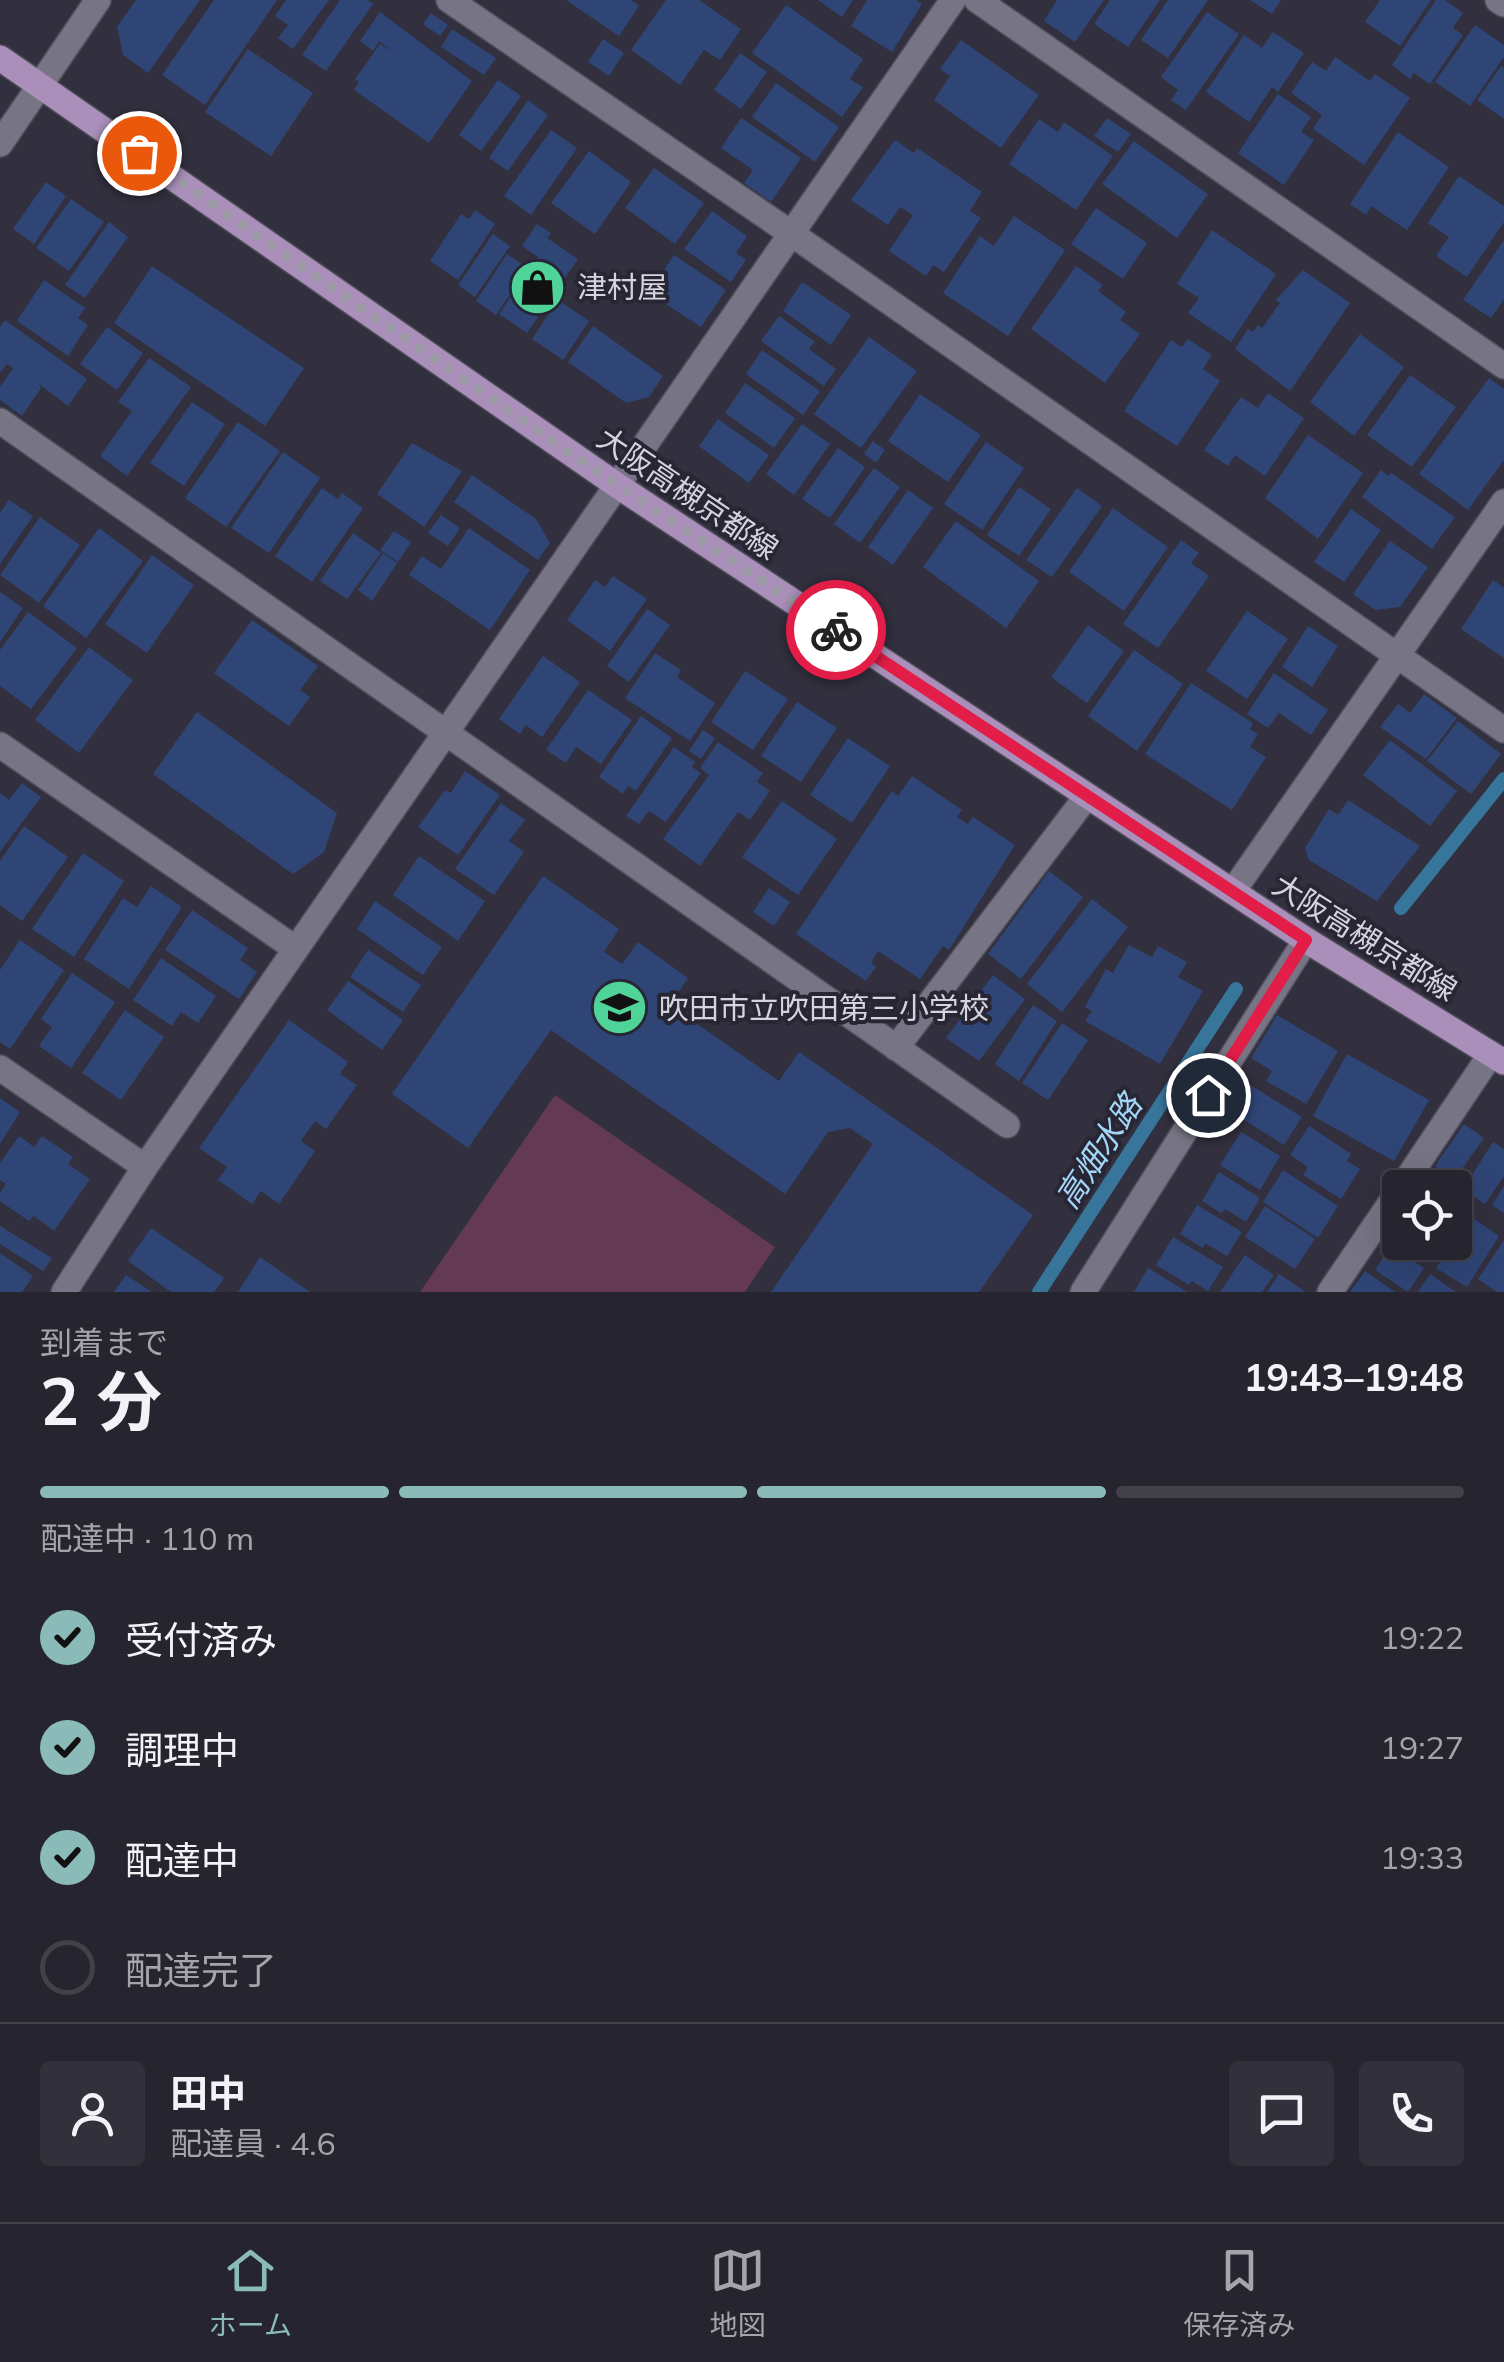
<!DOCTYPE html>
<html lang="ja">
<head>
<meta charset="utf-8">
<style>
	body { margin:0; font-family:Mulish,"Noto Sans JP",sans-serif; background:#32303a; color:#f1f3f6; height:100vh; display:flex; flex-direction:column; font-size:38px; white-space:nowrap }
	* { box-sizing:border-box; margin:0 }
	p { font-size:32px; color:#a4a4aa }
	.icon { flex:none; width:55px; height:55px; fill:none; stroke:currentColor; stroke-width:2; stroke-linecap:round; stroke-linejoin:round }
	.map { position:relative; height:1292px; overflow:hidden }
	.sheet { display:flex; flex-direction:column; background:#26242e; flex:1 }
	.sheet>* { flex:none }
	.controls { position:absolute; left:1382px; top:1170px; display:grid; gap:20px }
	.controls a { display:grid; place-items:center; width:90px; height:90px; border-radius:10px; background:#26242e; box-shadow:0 10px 40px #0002,0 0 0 2px #42414a; font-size:50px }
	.pin { position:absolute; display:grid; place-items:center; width:85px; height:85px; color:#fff; margin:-42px; border:5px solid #fff; border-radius:50%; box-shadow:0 2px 10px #0007 }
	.courier { position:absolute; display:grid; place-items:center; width:100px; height:100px; margin:-50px; border:8px solid #e11d48; border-radius:50%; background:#fff; color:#222; box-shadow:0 2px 12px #0007 }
	.head em { font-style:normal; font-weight:700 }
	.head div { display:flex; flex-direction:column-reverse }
	.head { display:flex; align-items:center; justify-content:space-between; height:170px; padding:0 40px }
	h1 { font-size:65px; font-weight:700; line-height:75px }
	.bar { display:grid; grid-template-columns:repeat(4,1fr); gap:15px 10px; align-content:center; height:120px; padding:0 40px }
	.bar i { height:12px; border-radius:8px; background:#42414a }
	.bar .active { background:#8bbbb9 }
	.bar p { grid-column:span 4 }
	.line { display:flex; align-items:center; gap:25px; padding:0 40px; border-top:2px solid #42414a }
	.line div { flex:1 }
	.round { display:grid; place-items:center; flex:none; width:105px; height:105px; border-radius:10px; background:#32303a }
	ol { padding:0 40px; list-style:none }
	li { display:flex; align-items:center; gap:30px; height:110px }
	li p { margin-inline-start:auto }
	li .icon { padding:10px; border-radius:50%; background:#8bbbb9; color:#111; stroke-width:4 }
	li:last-child { color:#a4a4aa }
	li i { width:55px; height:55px; border:5px solid #42414a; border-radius:50% }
	.dock { display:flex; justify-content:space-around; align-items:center; height:140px; border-top:2px solid #42414a; background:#26242e; font-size:28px; color:#a4a4aa }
	.dock a { display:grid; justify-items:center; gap:5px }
	.dock .active { color:#8bbbb9 }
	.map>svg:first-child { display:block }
	.green { fill:#633954 }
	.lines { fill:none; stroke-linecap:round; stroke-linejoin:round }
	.stream { stroke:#37759b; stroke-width:14 }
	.building { fill:#2f4576 }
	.minor-casing { stroke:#4e4d59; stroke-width:28 }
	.major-casing { stroke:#4e4d59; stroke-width:28 }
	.minor { stroke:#777585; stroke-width:25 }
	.major { stroke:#a98fb9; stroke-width:25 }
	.done { stroke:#9c9ba5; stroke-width:10; stroke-dasharray:0 18 }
	.route { stroke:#e11d48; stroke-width:12 }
	.labels { text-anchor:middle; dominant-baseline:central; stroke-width:8; stroke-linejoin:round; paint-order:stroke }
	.poi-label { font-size:30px; fill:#d5d4dd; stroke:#282634; text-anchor:start }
	.street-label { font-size:30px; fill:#d5d4dd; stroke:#282634 }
	.water-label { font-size:32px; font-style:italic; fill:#a3d5f6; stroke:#282634 }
</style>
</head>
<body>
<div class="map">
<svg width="1504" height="1292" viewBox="0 0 1504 1292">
	<rect width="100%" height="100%" fill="#32303e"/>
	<path class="green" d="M555,1095l220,152 -30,45h-325z"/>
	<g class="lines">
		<path class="stream" d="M1401,908l103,-129
			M1039,1292l197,-303"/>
	</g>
	<path class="building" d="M136,0h64l-52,73 -25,-18 -6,-28z
		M214,0h63l-72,105 -43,-30z
		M286,0h43l-36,49 -15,-11 10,-13 -13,-9z
		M340,0h27l6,4 -47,67 -24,-16z
		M566,0h65l8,6 -20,30z
		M666,0h33l42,29 -21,31 -16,-10 -24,35 -49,-35z
		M818,0h35l-11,17z
		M867,0h49l6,4 -30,48 -41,-26z
		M1057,0h47l-29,42 -31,-21z
		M1110,0h50l-32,47 -34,-23z
		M1168,0h40l-40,58 -27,-18z
		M1250,0h31l-9,14z
		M1380,0h51l-31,46 -35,-24z
		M1436,0h9l18,13 -10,15 10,7 -33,49 -16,-11 -4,6 -18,-14z
		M786,5l77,54 -13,20 13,8 -21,30 -90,-64z
		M380,12l92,69 -43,62 -75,-53 5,-8 -4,-3 25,-35 13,8 -14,-11 -6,10 -13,-10z
		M1207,12l32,22 -53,76 -15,-10 7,-10 -17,-13z
		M431,13l17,12 -8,11 -17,-12z
		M1475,25l29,20v12l-34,49 -35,-24z
		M452,29l44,29 -12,17 -43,-28z
		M1273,32l31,21 -26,39 -6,-5 -23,35 -43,-30 38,-57 18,13z
		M603,39l21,14 -15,23 -21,-14z
		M961,40l78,55 -38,53 -67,-48 16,-24 -10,-7z
		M248,49l65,44 -42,63 -66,-44z
		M740,53l27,19 -26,37 -27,-19z
		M1335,57l35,24 5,-7 35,24 -46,67 -51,-36 9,-14 -31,-22 21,-31 14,9z
		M1501,66l3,2v51l-27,-19z
		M498,80l23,16 -40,55 -22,-16z
		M776,83l63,44 -24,35 -63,-45z
		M1278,94l33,23 -10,15 13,8 -30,45 -46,-32z
		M528,100l20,15 -40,56 -19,-13z
		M741,118l60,40 -30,44 -27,-19 9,-13 -32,-22z
		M1107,118l24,16 -13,18 -24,-16z
		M1039,119l19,13 6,-10 49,34 -37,54 -67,-46z
		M551,130l26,18 -46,67 -27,-19z
		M1398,132l51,35 -42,63 -36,-24 -5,9 -16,-11z
		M895,140l19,13 3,-5 65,44 -12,19 11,7 -37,54 -11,-7 -7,11 -37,-25 24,-36 -13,-8 -12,18 -37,-25z
		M1134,141l74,53 -31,44 -75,-54z
		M589,151l42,31 -36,52 -44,-31z
		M654,168l50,35 -29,41 -50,-36z
		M1459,176l45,30v16l-37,55 -31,-21 13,-19 -21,-14z
		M46,182l20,14 -32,48 -21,-15z
		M71,199l33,23 -35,49 -33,-23z
		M1096,208l51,35 -24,36 -52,-35z
		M475,210l20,14 -37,56 -28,-19 31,-47 8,5z
		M712,211l35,25 -11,17 10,7 -15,22 -47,-33z
		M1014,216l51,34 -57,86 -65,-43 37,-57 14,10z
		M109,222l19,15 -43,61 -20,-13z
		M537,224l14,9 -4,5 31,21 -51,74 -28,-19 39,-57 -16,-11z
		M1212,230l64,44 -45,68 -43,-29 11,-15 -22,-14z
		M493,234l17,12 -35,51 -17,-12z
		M1504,240v59l-13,19 -28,-18z
		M507,254l21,14 -32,47 -20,-14z
		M674,255l52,35 -25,37 -52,-34z
		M152,266l152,102 -39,58 -151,-103z
		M1076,266l27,19 -5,6 28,21 -6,8 20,14 -35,49 -74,-54z
		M1303,270l47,33 -60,88 -55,-42 13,-20 5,3 5,-7 4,3 18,-25 -4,-3z
		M44,280l41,28 -7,10 10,7 -20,31 -51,-35z
		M802,282l49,33 -20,30 -48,-34z
		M558,300l31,21 -26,39 -31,-21z
		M779,316l36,26 -6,7 27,20 -12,17 -63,-45z
		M5,320l82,59 -19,27 -29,-22 2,4 -19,28 -22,-16v-13l13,-19 -6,-4 -7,9v-46z
		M593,326l70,50 -14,21 -23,6 -58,-41z
		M107,327l36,26 -26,37 -37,-26z
		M1360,334l44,33 -50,69 -44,-34z
		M869,337l48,34 -56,77 -47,-34z
		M1188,339l24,16 -9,14 17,12 -43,65 -53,-35 47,-71 11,7z
		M762,350l58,41 -17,24 -57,-41z
		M149,358l42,29 -64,89 -27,-20 32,-45 -14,-9z
		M1410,375l46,32 -44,60 -45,-32z
		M1489,378l15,11v71l-36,50 -49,-36z
		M745,383l50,35 -21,30 -49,-35z
		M1268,393l36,25 -39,58 -30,-21 -7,11 -24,-16 37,-53 17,11z
		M920,394l61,41 -33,47 -60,-41z
		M192,402l33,22 -41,62 -34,-23z
		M718,419l51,36 -20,28 -50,-37z
		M238,422l42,29 -54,76 -41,-29z
		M802,424l28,20 -36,51 -28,-21z
		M1308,435l55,38 -45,66 -53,-41z
		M873,441l12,9 -9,13 -12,-9z
		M986,442l38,26 -42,62 -38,-26z
		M412,443l50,28 -38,56 -47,-33z
		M838,448l27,19 -35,51 -28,-19z
		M283,452l37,26 -51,75 -38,-25z
		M874,468l26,19 -40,56 -26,-19z
		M1381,470l7,6 3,-3 64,44 -23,32 -70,-52z
		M472,475l64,44 14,24 -12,17 -84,-58z
		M1019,487l32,22 -32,47 -32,-21z
		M322,488l16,11 4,-6 21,15 -51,74 -37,-26z
		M1077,488l25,18 -50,71 -26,-17z
		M908,490l25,18 -40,57 -25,-18z
		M9,500l24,16 -33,48v-51z
		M1113,508l55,39 -44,64 -55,-39z
		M1351,509l30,21 -37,52 -30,-20z
		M441,515l19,13 -12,18 -20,-13z
		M40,517l40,28 -41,58 -39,-28z
		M956,521l83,60 -33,47 -83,-61z
		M99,528l44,33 -57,77 -43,-32z
		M469,528l61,42 -40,60 -81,-55 13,-19 19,13z
		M394,531l17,11 -13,20 -18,-12z
		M353,533l28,20 -34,46 -27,-18z
		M1181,540l18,13 -8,10 18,13 -51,72 -35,-24z
		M1390,541l38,26 -28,40 -25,3 -22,-16z
		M383,553l14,10 -25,38 -14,-11z
		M152,555l42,30 -47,68 -42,-29z
		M613,576l34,23 -37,52 -43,-31 28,-40 10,7z
		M1493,580l11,8v70l-43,-29z
		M0,592l23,16 -23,34z
		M647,609l23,16 -41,57 -22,-16z
		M1247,611l41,28 -41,60 -41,-28z
		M28,612l49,36 -46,61 -31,-23v-36z
		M252,620l66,46 -18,24 10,7 -21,29 -75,-53z
		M1088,625l36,26 -37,52 -36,-26z
		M1308,626l30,20 -26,41 -30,-20z
		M89,647l44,33 -54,73 -44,-33z
		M1134,650l49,34 -46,67 -49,-35z
		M655,653l26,17 -4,7 38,26 -25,38 -65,-43z
		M543,656l37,26 -38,55 -16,-12 -6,9 -21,-15z
		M745,671l43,28 -35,51 -42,-28z
		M1274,673l54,37 -17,25 -32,-22 -11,15 -21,-14z
		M1191,683l62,40 -3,6 8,5 -8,13 16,10 -34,53 -87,-56z
		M588,690l44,30 -31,44 -25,-17 -10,16 -20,-13z
		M1424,694l33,24 -31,41 -46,-32 18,-23 12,9z
		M797,702l40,26 -36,54 -40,-26z
		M197,712l140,101 -13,39 -31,22 -140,-100z
		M641,716l31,22 -36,53 -8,-5 -5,8 -24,-17z
		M1458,721l43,33 -30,40 -44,-33z
		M703,730l12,8 -14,21 -12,-8z
		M848,738l42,28 -38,57 -42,-28z
		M1390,740l67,51 -27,35 -67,-51z
		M718,742l45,31 -6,9 13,9 -20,29 -12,-8 -38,54 -37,-27 46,-64 -9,-7z
		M674,747l21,15 -3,5 9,6 -35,49 -17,-11 -10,13 -13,-8z
		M465,771l35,24 -42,60 -40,-28 27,-37 6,3z
		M912,776l50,34 -5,7 11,7 5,-7 42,28 -66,105 -6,-4 -23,33 -42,-28 -7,12 5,4 -10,14 -70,-47 96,-143 6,5z
		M22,783l19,14 -41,55v-59l9,7z
		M1348,800l72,46 -43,55 -68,-41 -4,-12 24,-39 9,6z
		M782,801l55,38 -39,56 -56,-38z
		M501,803l24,17 -16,21 15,11 -30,43 -39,-26z
		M24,826l44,31 -46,64 -22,-16v-44z
		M83,853l41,28 -50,76 -42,-28z
		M419,856l66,45 -27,40 -65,-46z
		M1049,871l34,26 -62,82 -33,-25z
		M543,876l76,53 -15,23 18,12 16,-22 50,36 -18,27 109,76 20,-29 234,163 -54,77h-208l102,-148 -23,-16 -22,4 -43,62 -234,-164 -83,118 -76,-54z
		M151,886l31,21 -53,82 -45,-30 39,-61 14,9z
		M769,888l21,14 -16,24 -21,-14z
		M1092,899l36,28 -66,85 -35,-28z
		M375,901l67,46 -19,28 -66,-46z
		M192,910l56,38 -8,12 17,12 -18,27 -74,-49z
		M20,940l44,30 -54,79 -10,-7v-72z
		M1129,945l23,12 6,-11 29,16 -9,15 25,14 -43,73 -75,-43 7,-10 -7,-4 21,-38 7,4z
		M368,950l53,35 -18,27 -53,-35z
		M161,958l55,38 -18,27 -17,-11 -9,14 -39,-26z
		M72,973l43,29 -44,66 -32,-22 13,-19 -11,-8z
		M993,975l32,24 -46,62 -33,-23z
		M348,981l55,39 -21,30 -55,-40z
		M1033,1005l24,16 -38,60 -24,-17z
		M125,1010l39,27 -43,63 -39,-27z
		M1277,1015l61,36 -32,53 -40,-23 6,-10 -21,-13z
		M289,1020l59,42 -8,12 17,11 -31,44 -11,-8 -14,20 14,10 -36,53 -18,-13 -9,13 -34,-24 9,-13 -28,-19z
		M1062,1023l26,17 -40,60 -26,-17z
		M1347,1054l82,46 -35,61 -81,-45z
		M1252,1086l50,31 -18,28 -49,-31z
		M0,1098l20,14 -20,32z
		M1464,1124l20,14 -30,42 -19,-14z
		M1309,1126l42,28 -4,7 13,8 -19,30 -38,-24 5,-8 -18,-12z
		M1241,1132l39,24 -20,34 -40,-25z
		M19,1136l15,11 8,-11 31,21 -5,7 22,15 -36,52 -20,-15 -5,5 -29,-20v-8l6,-9 -6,-4v-17z
		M1493,1142l11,7v27l-19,28 -22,-15z
		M1283,1170l55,36 -20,32 -55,-36z
		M1219,1172l41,26 -14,24 -21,-13 -4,4 -19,-12z
		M1504,1186v27l-12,-8z
		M1197,1205l45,27 -15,24 -22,-13 -2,5 -23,-14z
		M1265,1206l50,33 -20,30 -50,-32z
		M1470,1216l29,20 -32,51 -31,-19z
		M0,1226l52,32 -9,13 -43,-27z
		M151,1228l73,50 -10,14h-43l-43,-31z
		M1173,1237l50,30 -15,24 -16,-10 -3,4 -33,-20z
		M1504,1240v52h-7l-19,-13z
		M1416,1242h27l-9,13z
		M1391,1245l33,23 -16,24 -33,-22z
		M0,1253l33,23 -11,16h-22z
		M1245,1255l29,20 -12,17h-42z
		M260,1257l50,35h-72z
		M1148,1268l39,24h-53z
		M1365,1271l30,21h-45z
		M1279,1274l27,18h-39z
		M1430,1274l26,18h-38z
		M126,1275l26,17h-38z"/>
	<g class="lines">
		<defs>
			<path id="minor" d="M449,0l343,234 712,496
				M977,0l527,366
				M1498,0l6,4
				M0,144l98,-144
				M0,421l1007,704
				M0,745l296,204
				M1233,891l271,-389
				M896,1048l191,-252
				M0,1068l145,99
				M1401,1188l90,-134
				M64,1292l81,-125 808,-1167
				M1083,1292l223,-352
				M1330,1292l70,-103"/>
			<path id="major" d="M0,58l618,428 688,454 198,122"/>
		</defs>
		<use href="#minor" class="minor-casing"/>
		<use href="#major" class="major-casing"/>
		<use href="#minor" class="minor"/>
		<use href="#major" class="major"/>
	</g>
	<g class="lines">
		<path class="done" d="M139,153l432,301 265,176"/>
		<path class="route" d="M836,630l470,310 -98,155"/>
	</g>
	<defs>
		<symbol id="shop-disc" viewBox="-11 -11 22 22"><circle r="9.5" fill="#50d398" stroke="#282634"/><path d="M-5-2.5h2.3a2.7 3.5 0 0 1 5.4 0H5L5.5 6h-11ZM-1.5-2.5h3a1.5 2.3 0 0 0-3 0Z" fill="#111"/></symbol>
		<symbol id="school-disc" viewBox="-11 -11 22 22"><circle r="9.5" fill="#50d398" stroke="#282634"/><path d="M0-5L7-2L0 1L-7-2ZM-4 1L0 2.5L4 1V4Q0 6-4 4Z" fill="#111"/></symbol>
	</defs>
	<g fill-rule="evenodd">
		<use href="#shop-disc" x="506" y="256" width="63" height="63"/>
		<use href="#school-disc" x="588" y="976" width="63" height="63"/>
	</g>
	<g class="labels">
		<g class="poi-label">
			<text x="577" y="287">津村屋</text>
			<text x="659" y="1008">吹田市立吹田第三小学校</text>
		</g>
		<g class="street-label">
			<text transform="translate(688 493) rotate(34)">大阪高槻京都線</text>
			<text transform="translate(1365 937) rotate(32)">大阪高槻京都線</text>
		</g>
		<g class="water-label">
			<text transform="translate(1098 1151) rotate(-57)">高畑水路</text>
		</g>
	</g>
</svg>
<div class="controls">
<a><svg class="icon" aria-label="locate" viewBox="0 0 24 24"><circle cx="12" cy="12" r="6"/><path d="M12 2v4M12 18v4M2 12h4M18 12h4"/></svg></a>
</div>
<div class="pin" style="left:139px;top:153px;background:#ea580c"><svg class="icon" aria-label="bag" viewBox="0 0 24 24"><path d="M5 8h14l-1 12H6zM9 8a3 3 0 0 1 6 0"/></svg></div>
<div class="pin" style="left:1208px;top:1095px;background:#1f2937"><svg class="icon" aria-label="home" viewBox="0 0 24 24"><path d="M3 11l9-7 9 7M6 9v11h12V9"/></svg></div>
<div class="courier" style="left:836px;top:630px"><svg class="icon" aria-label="bike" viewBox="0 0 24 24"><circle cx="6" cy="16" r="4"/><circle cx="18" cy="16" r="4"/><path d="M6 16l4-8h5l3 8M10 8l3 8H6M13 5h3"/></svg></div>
</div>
<section class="sheet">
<div class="head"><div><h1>2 分</h1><p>到着まで</p></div><em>19:43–19:48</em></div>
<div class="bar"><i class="active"></i><i class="active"></i><i class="active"></i><i></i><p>配達中 · 110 m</p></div>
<ol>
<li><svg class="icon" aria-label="check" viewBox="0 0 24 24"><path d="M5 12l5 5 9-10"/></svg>受付済み<p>19:22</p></li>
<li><svg class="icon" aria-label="check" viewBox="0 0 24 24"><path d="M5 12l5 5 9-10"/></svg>調理中<p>19:27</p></li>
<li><svg class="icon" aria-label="check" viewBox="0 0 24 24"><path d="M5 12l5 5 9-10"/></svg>配達中<p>19:33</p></li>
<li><i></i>配達完了</li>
</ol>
<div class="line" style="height:180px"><a class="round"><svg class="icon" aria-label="person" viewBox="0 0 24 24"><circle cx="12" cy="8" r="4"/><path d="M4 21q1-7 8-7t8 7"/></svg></a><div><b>田中</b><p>配達員 · 4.6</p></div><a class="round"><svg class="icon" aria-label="chat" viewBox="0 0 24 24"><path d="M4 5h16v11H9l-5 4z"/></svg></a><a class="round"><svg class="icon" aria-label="phone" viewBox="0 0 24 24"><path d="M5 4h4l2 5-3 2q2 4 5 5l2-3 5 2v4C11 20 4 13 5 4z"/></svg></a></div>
</section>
<nav class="dock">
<a class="active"><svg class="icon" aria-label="home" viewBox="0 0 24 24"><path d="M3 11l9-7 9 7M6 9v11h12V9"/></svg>ホーム</a>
<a><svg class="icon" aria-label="map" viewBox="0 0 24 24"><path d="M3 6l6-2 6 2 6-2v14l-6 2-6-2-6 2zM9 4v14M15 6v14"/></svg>地図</a>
<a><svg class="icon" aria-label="saved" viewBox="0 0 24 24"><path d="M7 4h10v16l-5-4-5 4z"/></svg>保存済み</a>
</nav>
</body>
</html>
